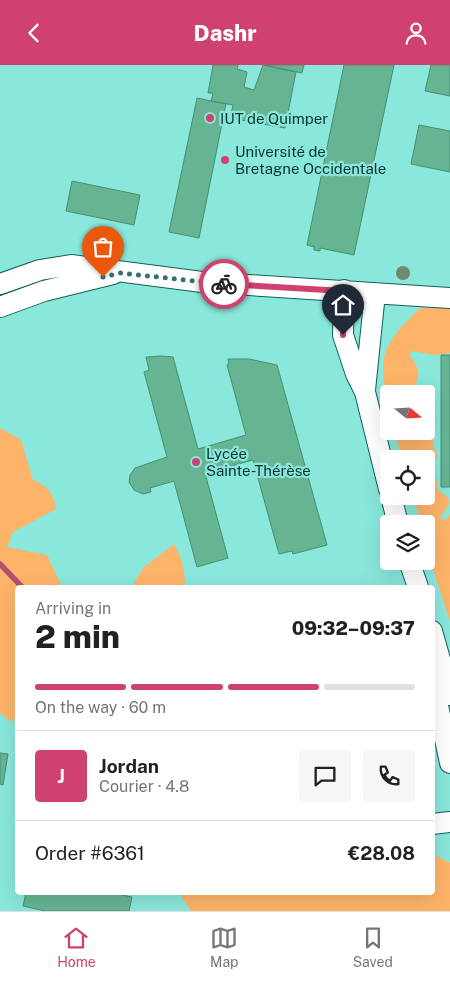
<!DOCTYPE html>
<html lang="en">
<head>
<meta charset="utf-8">
<style>
	body { margin:0; font-family:"Public Sans",sans-serif; background:#f6f6f6; color:#202124; height:100vh; display:flex; flex-direction:column; font-size:19px; white-space:nowrap }
	* { box-sizing:border-box; margin:0 }
	p { font-size:16px; color:#757577 }
	.icon { flex:none; width:28px; height:28px; fill:none; stroke:currentColor; stroke-width:2; stroke-linecap:round; stroke-linejoin:round }
	.map { position:relative; flex:1; overflow:hidden }
	.details { position:absolute; left:15px; top:520px; width:420px; height:310px; display:flex; flex-direction:column; background:#fff; border-radius:5px; box-shadow:0 5px 20px #0002 }
	.details>* { flex:none }
	.needle { width:32px; rotate:108deg }
	.controls { position:absolute; left:380px; top:320px; display:grid; gap:10px }
	.controls a { display:grid; place-items:center; width:55px; height:55px; border-radius:5px; background:#fff; box-shadow:0 5px 20px #0002; font-size:25px }
	.pin { position:absolute; display:grid; place-items:center; width:42px; height:42px; color:#fff; margin:-51px -21px; border-radius:50% 50% 50% 0; rotate:-45deg; box-shadow:0 0 5px #0007 }
	.pin .icon { rotate:45deg }
	.courier { position:absolute; display:grid; place-items:center; width:50px; height:50px; margin:-25px; border:4px solid #cf416f; border-radius:50%; background:#fff; color:#222; box-shadow:0 1px 6px #0007 }
	.head em { font-style:normal; font-weight:800 }
	.head div { display:flex; flex-direction:column-reverse }
	.head { display:flex; align-items:center; justify-content:space-between; height:85px; padding:0 20px }
	h1 { font-size:32px; font-weight:800; line-height:38px }
	.bar { display:grid; grid-template-columns:repeat(4,1fr); gap:8px 5px; align-content:center; height:60px; padding:0 20px }
	.bar i { height:6px; border-radius:4px; background:#e0e0e0 }
	.bar .selected { background:#cf416f }
	.bar p { grid-column:span 4 }
	.line { display:flex; align-items:center; gap:12px; padding:0 20px; border-top:1px solid #e0e0e0 }
	.line div { flex:1 }
	.round { display:grid; place-items:center; flex:none; width:52px; height:52px; border-radius:5px; background:#f6f6f6 }
	header { display:flex; justify-content:space-between; align-items:center; height:65px; padding:0 20px; background:#cf416f; color:#fff; font-size:22px; font-weight:800 }
	.dock { display:flex; justify-content:space-around; align-items:center; height:70px; border-top:1px solid #e0e0e0; background:#fff; font-size:14px; color:#757577 }
	.dock a { display:grid; justify-items:center; gap:2px }
	.dock .selected { color:#cf416f }
	.map>svg:first-child { display:block }
	.green { fill:#fdb469 }
	.lines { fill:none; stroke-linecap:round; stroke-linejoin:round }
	.stream { stroke:#b5506c; stroke-width:5.5 }
	.building { fill:#67b493; stroke:#439172 }
	.minor-casing { stroke:#116159; stroke-width:22 }
	.minor { stroke:#fff; stroke-width:20 }
	.tree { fill:#708971 }
	.done { stroke:#36726b; stroke-width:5; stroke-dasharray:0 9 }
	.route { stroke:#cf416f; stroke-width:6 }
	.poi-dot { fill:#cf416f; stroke:#89e7db; stroke-width:2 }
	.labels { text-anchor:middle; dominant-baseline:central; stroke-width:4.5; stroke-linejoin:round; paint-order:stroke }
	.poi-label { font-size:15px; fill:#09332f; stroke:#89e7db; text-anchor:start }
</style>
</head>
<body>
<header><svg class="icon" aria-label="back" viewBox="0 0 24 24"><path d="M15 5l-7 7 7 7"/></svg>Dashr<svg class="icon" aria-label="person" viewBox="0 0 24 24"><circle cx="12" cy="8" r="4"/><path d="M4 21q1-7 8-7t8 7"/></svg></header>
<div class="map">
<svg width="450" height="846" viewBox="0 0 450 846">
	<rect width="100%" height="100%" fill="#89e7db"/>
	<path class="green" d="M420,243h30v45l-16,2 -21,-4 -4,3c12,18 12,20 2,40h-22v13c-12,-52 -7,-62 31,-99z
		M426,358l8,4 -1,20 5,9 -8,14 7,10 1,10 10,7 1,7 -9,14 5,2 5,-6v108l-24,-74v-13l5,-6 -2,-7 -10,-6 -6,-20h13v-37h-24l-8,-28h32z
		M0,363l21,12 12,40c16,7 20,13 23,29l-43,23 -6,15 40,8 15,32h-44v128l-7,7 -11,-9z
		M174,479c8,14 11,26 11,42l-53,1 11,-19z
		M433,789l17,9v48h-259l-12,-18h253z"/>
	<g class="lines">
		<path class="stream" d="M0,499l22,23"/>
	</g>
	<path class="building" d="M213,0h25l-1,4 10,3 -3,15 10,3 9,-25 33,7 -11,56 -55,-10 3,-13 -22,-4 2,-8h-5z
		M264,0h40l-2,8z
		M344,0h50l-40,190 -34,-7v3l-6,-1v-3l-7,-2z
		M431,0h19v31l-25,-5z
		M197,33l29,6 -27,134 -30,-6z
		M419,60l31,6v41l-39,-8z
		M72,116l68,14 -6,30 -68,-14z
		M441,290h9v132h-9z
		M162,291l11,1 25,92 48,-14 -19,-70 2,-1 -1,-5h21l28,6 50,180 -34,9 -1,-3 -13,3 -26,-94 -48,13 23,85 -31,9 -23,-86 -24,7 1,4 -8,2 -9,-4 -5,-8 1,-7 5,-7 32,-11 -23,-85 5,-2 -3,-13z
		M0,688l8,1 -5,31 -3,-1z
		M26,828h86l20,4 -3,14h-84l-22,-5z"/>
	<g class="lines">
		<defs>
			<path id="minor" d="M0,219l40,-14 31,-5 131,17 248,16
				M344,225l-1,45 13,39 9,18 24,97
				M0,242l44,-16 69,-17
				M365,325l10,-97
				M391,431l7,28
				M409,496l9,26
				M432,566l18,64
				M432,612l18,86
				M432,759l18,-2"/>
		</defs>
		<use href="#minor" class="minor-casing"/>
		<use href="#minor" class="minor"/>
	</g>
	<circle class="tree" cx="403" cy="208" r="7"/>
	<g class="lines">
		<path class="done" d="M103,212l17,-4 104,11"/>
		<path class="route" d="M224,219l120,7 -1,44"/>
	</g>
	<g class="poi-dot">
		<circle cx="210" cy="53" r="5"/>
		<circle cx="225" cy="95" r="5"/>
		<circle cx="196" cy="397" r="5"/>
	</g>
	<g class="labels">
		<g class="poi-label">
			<text x="220" y="53">IUT de Quimper</text>
			<text x="235" y="86">Université de<tspan x="235" dy="17">Bretagne Occidentale</tspan></text>
			<text x="206" y="388">Lycée<tspan x="206" dy="17">Sainte-Thérèse</tspan></text>
		</g>
	</g>
</svg>
<div class="controls">
<a><svg class="needle" viewBox="-14 -14 28 28"><path d="M0-13l5 13h-10z" fill="#e53935"/><path d="M0 13l5-13h-10z" fill="#757577"/></svg></a>
<a><svg class="icon" aria-label="locate" viewBox="0 0 24 24"><circle cx="12" cy="12" r="6"/><path d="M12 2v4M12 18v4M2 12h4M18 12h4"/></svg></a>
<a><svg class="icon" aria-label="layers" viewBox="0 0 24 24"><path d="M12 4l9 5-9 5-9-5zM3 14l9 5 9-5"/></svg></a>
</div>
<div class="pin" style="left:103px;top:212px;background:#ea580c"><svg class="icon" aria-label="bag" viewBox="0 0 24 24"><path d="M5 8h14l-1 12H6zM9 8a3 3 0 0 1 6 0"/></svg></div>
<div class="pin" style="left:343px;top:270px;background:#1f2937"><svg class="icon" aria-label="home" viewBox="0 0 24 24"><path d="M3 11l9-7 9 7M6 9v11h12V9"/></svg></div>
<div class="courier" style="left:224px;top:219px"><svg class="icon" aria-label="bike" viewBox="0 0 24 24"><circle cx="6" cy="16" r="4"/><circle cx="18" cy="16" r="4"/><path d="M6 16l4-8h5l3 8M10 8l3 8H6M13 5h3"/></svg></div>
<section class="details">
<div class="head"><div><h1>2 min</h1><p>Arriving in</p></div><em>09:32–09:37</em></div>
<div class="bar"><i class="selected"></i><i class="selected"></i><i class="selected"></i><i></i><p>On the way · 60 m</p></div>
<div class="line" style="height:90px"><b class="round" style="background:#cf416f;color:#fff">J</b><div><b>Jordan</b><p>Courier · 4.8</p></div><a class="round"><svg class="icon" aria-label="chat" viewBox="0 0 24 24"><path d="M4 5h16v11H9l-5 4z"/></svg></a><a class="round"><svg class="icon" aria-label="phone" viewBox="0 0 24 24"><path d="M5 4h4l2 5-3 2q2 4 5 5l2-3 5 2v4C11 20 4 13 5 4z"/></svg></a></div>
<div class="line" style="height:65px"><div>Order #6361</div><b>€28.08</b></div>
</section>
</div>
<nav class="dock">
<a class="selected"><svg class="icon" aria-label="home" viewBox="0 0 24 24"><path d="M3 11l9-7 9 7M6 9v11h12V9"/></svg>Home</a>
<a><svg class="icon" aria-label="map" viewBox="0 0 24 24"><path d="M3 6l6-2 6 2 6-2v14l-6 2-6-2-6 2zM9 4v14M15 6v14"/></svg>Map</a>
<a><svg class="icon" aria-label="saved" viewBox="0 0 24 24"><path d="M7 4h10v16l-5-4-5 4z"/></svg>Saved</a>
</nav>
</body>
</html>
